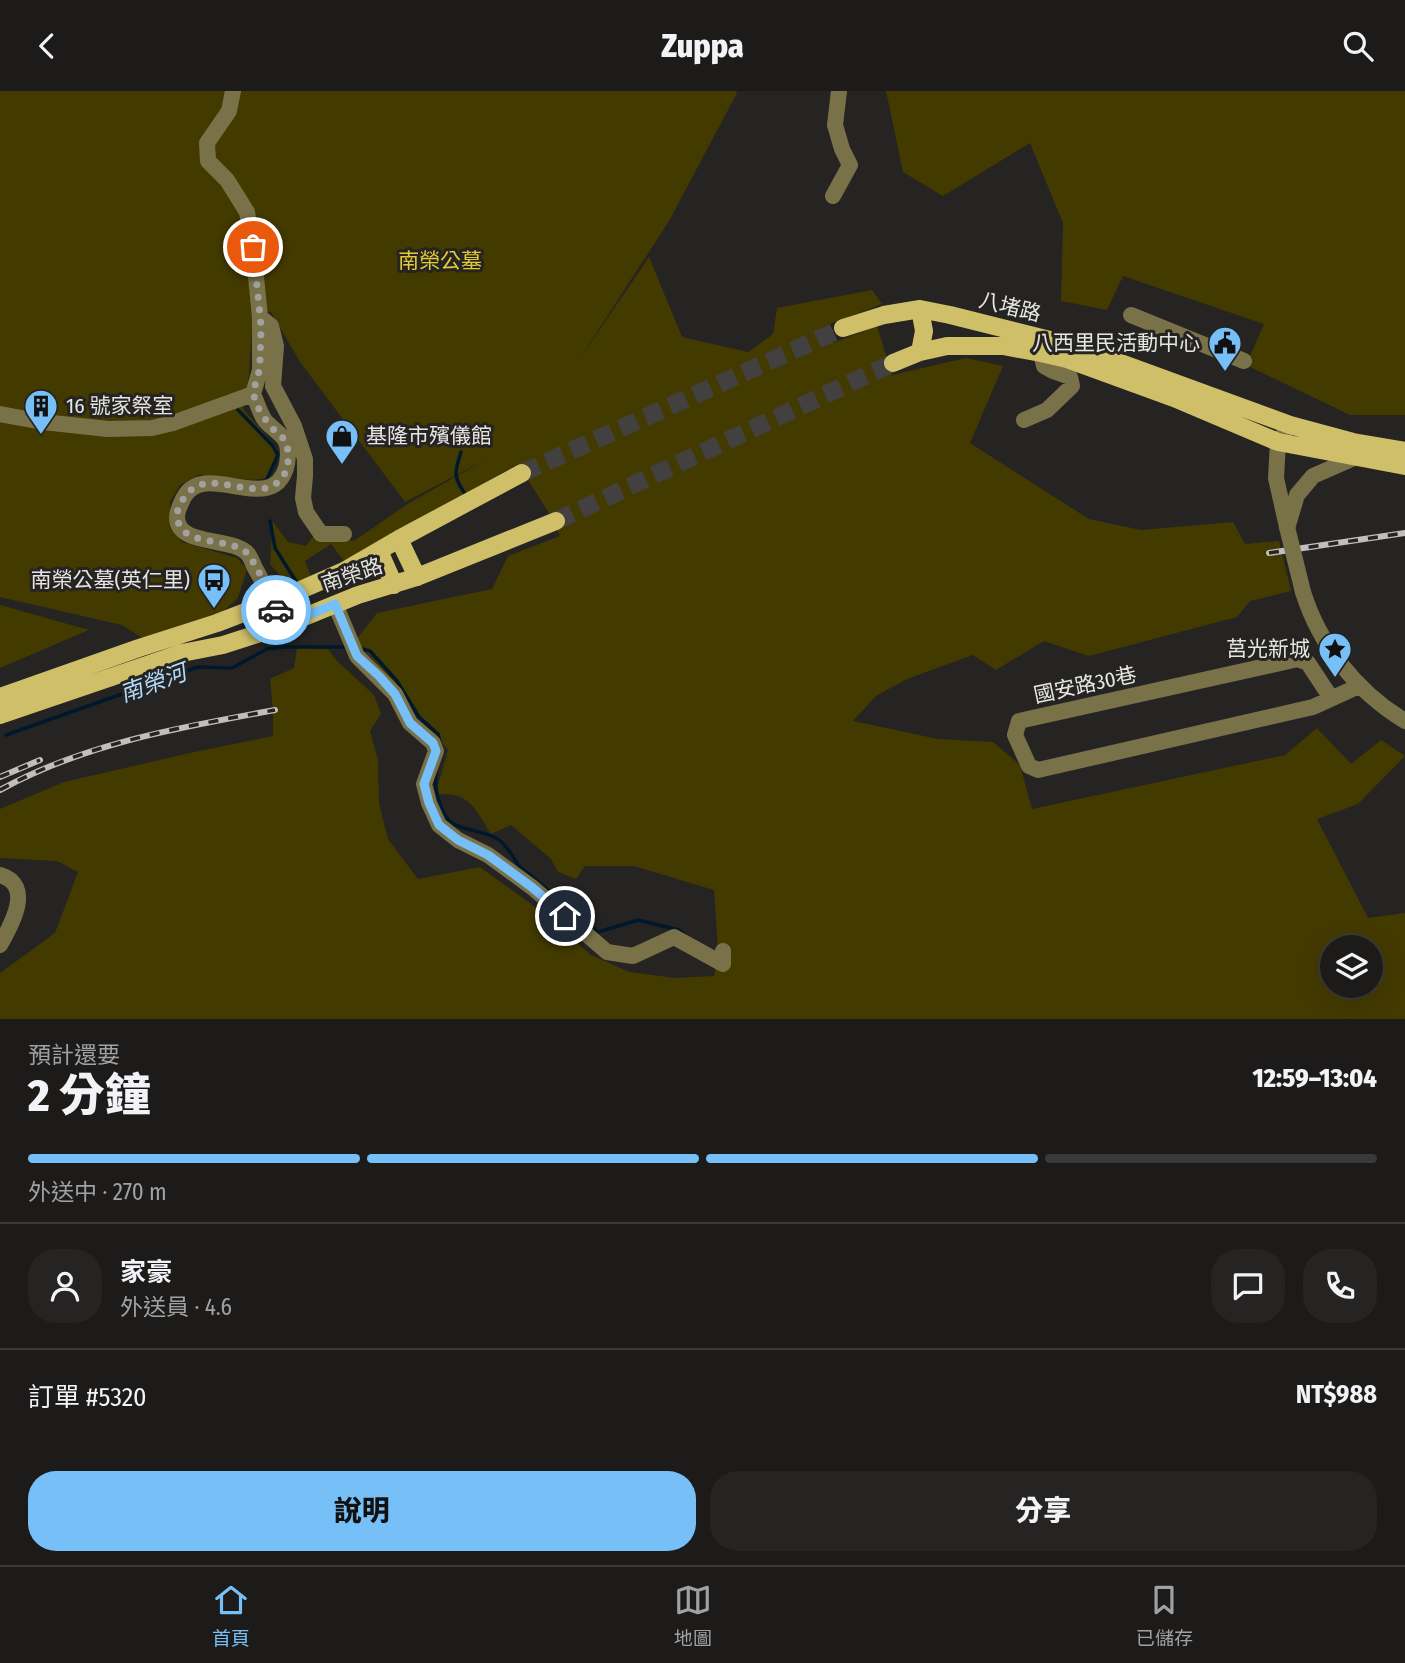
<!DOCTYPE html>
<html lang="zh-TW">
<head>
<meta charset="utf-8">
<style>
	body { margin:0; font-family:"Fira Sans Condensed","Noto Sans TC",sans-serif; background:#252423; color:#f1f3f6; height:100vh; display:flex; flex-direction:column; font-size:26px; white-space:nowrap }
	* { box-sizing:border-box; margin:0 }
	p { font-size:23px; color:#a0a1a2 }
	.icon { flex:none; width:38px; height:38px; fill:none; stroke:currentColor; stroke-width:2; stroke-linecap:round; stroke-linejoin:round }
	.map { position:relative; height:928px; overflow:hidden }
	.details { display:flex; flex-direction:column; background:#1c1b1a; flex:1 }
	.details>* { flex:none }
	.buttons { position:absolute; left:1320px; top:844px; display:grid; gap:14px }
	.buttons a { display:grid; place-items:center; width:63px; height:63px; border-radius:50%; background:#1c1b1a; box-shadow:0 7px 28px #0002,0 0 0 2px #3a3939; font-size:35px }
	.pin { position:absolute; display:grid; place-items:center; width:60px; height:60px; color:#fff; margin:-30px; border:4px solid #fff; border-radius:50%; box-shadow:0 2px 7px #0007 }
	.courier { position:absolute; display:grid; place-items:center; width:70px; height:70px; margin:-35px; border:5px solid #77bff7; border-radius:50%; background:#fff; color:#222; box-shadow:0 2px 9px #0007 }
	.summary em { font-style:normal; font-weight:800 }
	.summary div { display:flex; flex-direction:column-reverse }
	.summary { display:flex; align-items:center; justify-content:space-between; height:119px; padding:0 28px }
	h1 { font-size:46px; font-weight:800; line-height:52px }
	.bar { display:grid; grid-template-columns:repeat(4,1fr); gap:10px 7px; align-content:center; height:84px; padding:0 28px }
	.bar i { height:9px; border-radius:5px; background:#3a3939 }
	.bar .active { background:#77bff7 }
	.bar p { grid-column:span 4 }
	.line { display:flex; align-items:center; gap:18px; padding:0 28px; border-top:2px solid #3a3939 }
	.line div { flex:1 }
	.round { display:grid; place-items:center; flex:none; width:74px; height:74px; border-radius:28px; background:#252423 }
	.cta { display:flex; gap:14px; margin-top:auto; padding:14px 28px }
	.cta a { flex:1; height:80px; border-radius:28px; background:#77bff7; color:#111; font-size:28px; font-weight:800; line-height:80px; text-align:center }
	.cta a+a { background:#252423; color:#f1f3f6 }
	header { display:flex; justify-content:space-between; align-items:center; height:91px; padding:0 28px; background:#1c1b1a; font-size:32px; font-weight:800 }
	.tabs { display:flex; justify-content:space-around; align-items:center; height:98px; border-top:2px solid #3a3939; background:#1c1b1a; font-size:19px; color:#a0a1a2 }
	.tabs a { display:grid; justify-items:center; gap:4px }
	.tabs .active { color:#77bff7 }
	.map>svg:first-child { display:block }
	.green { fill:#433a00; fill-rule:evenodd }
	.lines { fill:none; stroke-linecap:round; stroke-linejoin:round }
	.stream { stroke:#00182c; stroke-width:3.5 }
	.major-tunnel { stroke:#42413f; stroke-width:18; stroke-dasharray:18 9; stroke-linecap:butt }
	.minor { stroke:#797249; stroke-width:16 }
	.major { stroke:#cfbf68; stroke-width:18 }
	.rail-casing { stroke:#c0bfbd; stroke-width:6 }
	.rail { stroke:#252422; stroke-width:3.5; stroke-dasharray:10; stroke-linecap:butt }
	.minor-bridge { stroke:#797249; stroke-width:16 }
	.done { stroke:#a2a19f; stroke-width:7; stroke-dasharray:0 12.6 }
	.route { stroke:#77bff7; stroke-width:9 }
	.labels { text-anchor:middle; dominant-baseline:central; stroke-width:6; stroke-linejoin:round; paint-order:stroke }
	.park-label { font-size:21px; fill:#e2ca32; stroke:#252422 }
	.street-label { font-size:21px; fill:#e5e5e3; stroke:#252422 }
	.poi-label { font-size:21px; fill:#e5e5e3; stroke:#252422; text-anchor:end }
	.water-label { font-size:23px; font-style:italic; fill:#b2dcfe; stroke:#252422 }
</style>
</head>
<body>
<header><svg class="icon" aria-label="back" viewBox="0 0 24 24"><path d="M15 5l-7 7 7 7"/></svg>Zuppa<svg class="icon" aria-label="search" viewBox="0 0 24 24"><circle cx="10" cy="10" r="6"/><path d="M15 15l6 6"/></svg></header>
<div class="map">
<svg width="1405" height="928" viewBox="0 0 1405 928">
	<rect width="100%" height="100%" fill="#252422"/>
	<path class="green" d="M0,0h735l2,2 -68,128 -92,142 72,-106 33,80 66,15 25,-18 4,-26 95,-18 10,14 -60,23 11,16 44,-17 15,49 74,-17 37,8 -33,77 119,76 52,11 92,-8 12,22 34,-3 12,50 -41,10 -13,16 -148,39 -45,-15 -48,29 -23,-15 -66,24 -31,17 -23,25 85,18 55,3 27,23 12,44 253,-54 32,-27 34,36 30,-24 24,16 -47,48 -41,15 51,99 37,-5v106h-1405v-46l55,-40 23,-61 -21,-11 -57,-3v-49l64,-27 126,-29 83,-17v-25l-3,-32 24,-11 3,-20 31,1 9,12 37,34 7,19 -11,17 8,29 1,44 9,35 30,40 62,-12 58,42 53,46 38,17 46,6 39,-2 4,-26 -4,-60 -80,-24h-49l-9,13 -18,-7 -7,-13 -40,-34 -20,9c-16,-25 -22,-44 -56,-39l13,-45 -76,-92 -17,-17 22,-28 115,-24 16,-33 52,-20 -13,-26 -29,-46 -174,97 -13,-17 -26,17 6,15 -23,9 -18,-21 3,-42 15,20 18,4 9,-12 39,7 55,-38 78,-44 -82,43 -105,-140 -29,-50 -18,1 -4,62 -6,34 35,40 -10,29 -15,2 -54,-5 -19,10 -10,17v23l12,17 55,16 10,11 -9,29 -16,14 -76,28 -24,-15 -122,-28zM1332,856h38v38h-38z
		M886,0h519v324h-55l-104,-50 18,-41 -141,-48 -16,34 -46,-9 2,-78 -33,-80 -87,53 -40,-24z
		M0,514l89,25 -89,38z"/>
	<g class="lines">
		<path class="stream" d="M238,319l35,36 5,9 -11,24
			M461,361c-6,20 -9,24 5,43
			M270,430l5,27 22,35
			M283,556h65
			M359,557l11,3 27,30 22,36 19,17 4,15
			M6,644l192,-68 34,1 35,-19 16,-2 5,-16
			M436,682c-2,14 4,42 16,50 11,7 30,8 42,14 10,4 19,19 24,28l80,67 40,-12 41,10 6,5"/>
		<path class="major-tunnel" d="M522,382l321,-145
			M556,430l337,-158"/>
		<path class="minor" d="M233,0l-4,20 -22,32 1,18 19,19 20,32 6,35 7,70v53l-7,24
			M833,105l17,-31 -8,-16 -7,-24 4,-34
			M1131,224l113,46
			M260,226l11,9 5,20 -3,40 21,40 11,33v17l-2,22 3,14 15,22h23
			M0,323l43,8 65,7 44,-1 21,-5 80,-29c4,8 6,17 11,25 5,8 18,14 22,23 3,7 2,19 0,26 -15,49 -81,-9 -102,29 -3,6 -7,13 -7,20 0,30 55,19 71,37 3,4 5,10 7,14 11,19 20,37 27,58
			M1024,329l23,-10 25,-24 -2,-9 -17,-6 -9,-5 -3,-13
			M1288,434l9,-30 16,-19 41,-18
			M1287,436l-11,-49 2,-36 12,-17
			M1303,501c17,54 54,100 102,129
			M335,513l22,52 38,38 15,29 23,20 3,8 -12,33 5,19 10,22 19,15 30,15 45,33 74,64 26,4 41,-19 49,27v-13
			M1331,607l-23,-35 -10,-4 -279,62 -4,14 14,31 9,4 275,-63 46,-21
			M0,784c34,10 12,49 0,70"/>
		<path class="major" d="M843,237l41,-13 36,-6 30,6 124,31 216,79 63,17 52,9
			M920,261l4,-21 -4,-22
			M893,272l27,-11 27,-6h56l38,7 26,6 107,39 104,44 127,24
			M399,448l18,38
			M379,460l15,34
			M0,606l139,-49 78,-25 65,-25 62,-27 55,-32 123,-66
			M0,624l182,-62 41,-8 59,-19 76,-31 59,-18 139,-56"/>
		<defs>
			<path id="rail" d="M1269,462l136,-20
				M0,686l40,-17
				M0,699c85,-47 182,-63 275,-80"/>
		</defs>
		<use href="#rail" class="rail-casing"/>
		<use href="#rail" class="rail"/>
		<path class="minor-bridge" d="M1287,436l16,65"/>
	</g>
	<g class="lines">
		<path class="done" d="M253,156c2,23 5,46 7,69 2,15 0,32 0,48 0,9 -7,22 -6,31 1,11 13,28 21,36 3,3 9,7 11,11 3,9 3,24 -1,31 -22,41 -79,-16 -103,28 -4,6 -6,13 -4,20 6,26 53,16 69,32 8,9 25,45 29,57"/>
		<path class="route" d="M276,519l6,16 53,-22 22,52 22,20 16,18 15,29 23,20 3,8 -12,33 5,19 10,22 19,15 30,15 45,33 32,28"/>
	</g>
	<defs>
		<symbol id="civic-pin" viewBox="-11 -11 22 30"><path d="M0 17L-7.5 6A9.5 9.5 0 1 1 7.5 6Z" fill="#77bff7" stroke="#252422"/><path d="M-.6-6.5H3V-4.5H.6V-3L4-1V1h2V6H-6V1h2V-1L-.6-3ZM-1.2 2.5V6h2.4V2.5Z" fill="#111"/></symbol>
		<symbol id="building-pin" viewBox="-11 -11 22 30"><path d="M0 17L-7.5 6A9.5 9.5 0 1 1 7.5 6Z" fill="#77bff7" stroke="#252422"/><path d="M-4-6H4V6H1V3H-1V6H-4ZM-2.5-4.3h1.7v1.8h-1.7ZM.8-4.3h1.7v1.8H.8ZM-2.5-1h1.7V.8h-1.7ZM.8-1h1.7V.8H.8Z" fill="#111"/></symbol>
		<symbol id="shop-pin" viewBox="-11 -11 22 30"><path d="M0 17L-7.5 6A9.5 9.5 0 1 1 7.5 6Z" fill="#77bff7" stroke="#252422"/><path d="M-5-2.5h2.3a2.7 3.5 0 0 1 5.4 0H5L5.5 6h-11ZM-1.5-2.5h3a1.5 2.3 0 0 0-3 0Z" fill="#111"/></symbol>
		<symbol id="bus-pin" viewBox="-11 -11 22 30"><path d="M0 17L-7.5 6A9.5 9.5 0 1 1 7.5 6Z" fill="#77bff7" stroke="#252422"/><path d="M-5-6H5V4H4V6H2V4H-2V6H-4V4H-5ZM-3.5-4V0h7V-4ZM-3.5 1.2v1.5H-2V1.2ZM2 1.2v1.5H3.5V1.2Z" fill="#111"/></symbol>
		<symbol id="sight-pin" viewBox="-11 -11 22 30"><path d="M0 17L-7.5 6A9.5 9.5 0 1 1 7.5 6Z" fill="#77bff7" stroke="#252422"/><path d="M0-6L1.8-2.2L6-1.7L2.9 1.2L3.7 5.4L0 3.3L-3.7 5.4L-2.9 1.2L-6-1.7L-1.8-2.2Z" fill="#111"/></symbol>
	</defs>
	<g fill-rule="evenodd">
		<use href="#civic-pin" x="1206" y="233" width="38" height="52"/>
		<use href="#building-pin" x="22" y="296" width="38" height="52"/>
		<use href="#shop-pin" x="323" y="326" width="38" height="52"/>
		<use href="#bus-pin" x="195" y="470" width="38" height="52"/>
		<use href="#sight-pin" x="1316" y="539" width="38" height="52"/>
	</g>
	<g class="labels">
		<g class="park-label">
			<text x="440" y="170">南榮公墓</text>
		</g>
		<g class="street-label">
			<text transform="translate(1010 216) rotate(14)">八堵路</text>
			<text transform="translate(352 484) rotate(-19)">南榮路</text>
			<text transform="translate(1085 594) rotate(-12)">國安路30巷</text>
		</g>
		<g class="poi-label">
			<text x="1200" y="252">八西里民活動中心</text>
			<text x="66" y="315" text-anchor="start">16 號家祭室</text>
			<text x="366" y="345" text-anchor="start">基隆市殯儀館</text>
			<text x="190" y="489">南榮公墓(英仁里)</text>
			<text x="1310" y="558">莒光新城</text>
		</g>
		<g class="water-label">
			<text transform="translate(153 592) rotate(-20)">南榮河</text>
		</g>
	</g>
</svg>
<div class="buttons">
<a><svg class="icon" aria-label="layers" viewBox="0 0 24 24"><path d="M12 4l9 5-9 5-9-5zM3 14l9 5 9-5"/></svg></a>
</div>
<div class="pin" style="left:253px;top:156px;background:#ea580c"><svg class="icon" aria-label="bag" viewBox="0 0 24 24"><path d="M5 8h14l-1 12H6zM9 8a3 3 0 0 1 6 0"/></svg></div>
<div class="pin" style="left:565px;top:825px;background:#1f2937"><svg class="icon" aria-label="home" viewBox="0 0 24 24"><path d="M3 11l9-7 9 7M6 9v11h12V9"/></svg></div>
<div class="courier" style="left:276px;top:519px"><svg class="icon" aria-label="car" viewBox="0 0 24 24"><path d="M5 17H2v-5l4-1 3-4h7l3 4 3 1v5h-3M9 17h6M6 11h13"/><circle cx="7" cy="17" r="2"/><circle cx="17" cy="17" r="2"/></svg></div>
</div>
<section class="details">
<div class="summary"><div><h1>2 分鐘</h1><p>預計還要</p></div><em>12:59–13:04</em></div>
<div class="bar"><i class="active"></i><i class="active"></i><i class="active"></i><i></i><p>外送中 · 270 m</p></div>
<div class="line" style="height:126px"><a class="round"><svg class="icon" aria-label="person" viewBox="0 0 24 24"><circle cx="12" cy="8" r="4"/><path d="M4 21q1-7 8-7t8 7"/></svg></a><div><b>家豪</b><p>外送員 · 4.6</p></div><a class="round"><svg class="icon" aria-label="chat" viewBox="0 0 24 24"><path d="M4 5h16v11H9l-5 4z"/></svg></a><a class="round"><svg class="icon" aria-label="phone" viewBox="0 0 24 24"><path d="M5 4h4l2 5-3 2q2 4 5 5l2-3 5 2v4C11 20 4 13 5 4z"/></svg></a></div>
<div class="line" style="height:91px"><div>訂單 #5320</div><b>NT$988</b></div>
<div class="cta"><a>說明</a><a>分享</a></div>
</section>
<nav class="tabs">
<a class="active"><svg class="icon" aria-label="home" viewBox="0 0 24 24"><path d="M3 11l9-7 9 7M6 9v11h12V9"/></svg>首頁</a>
<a><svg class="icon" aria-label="map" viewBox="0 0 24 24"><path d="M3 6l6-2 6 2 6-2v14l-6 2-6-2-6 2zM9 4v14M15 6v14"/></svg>地圖</a>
<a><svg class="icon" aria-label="saved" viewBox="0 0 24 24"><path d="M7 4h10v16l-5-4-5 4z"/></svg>已儲存</a>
</nav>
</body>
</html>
